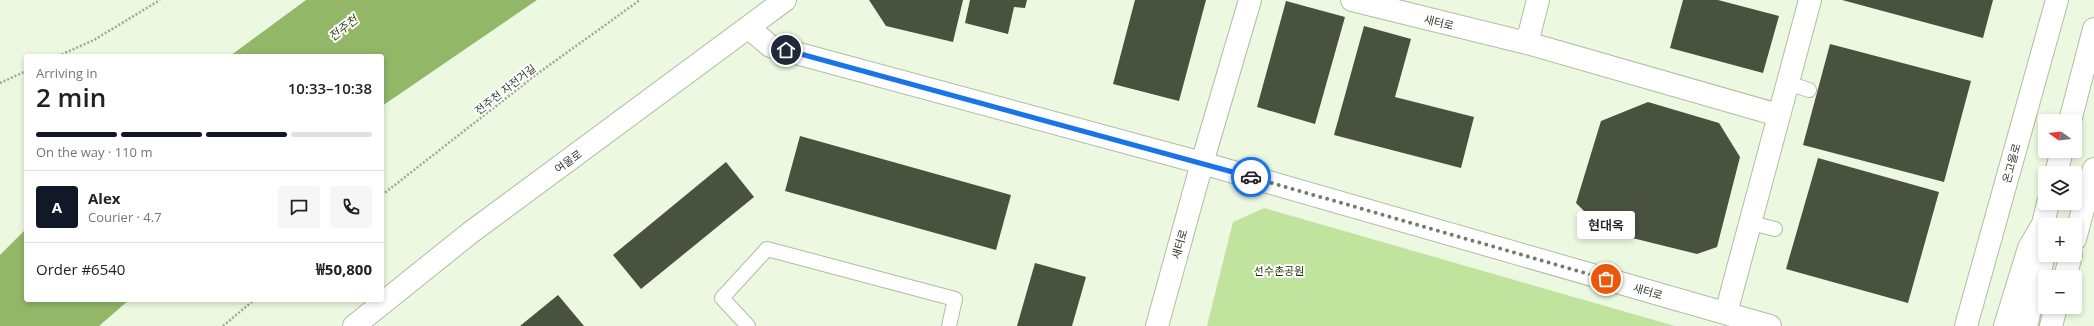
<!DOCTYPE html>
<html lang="en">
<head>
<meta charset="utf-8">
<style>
	body { margin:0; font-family:"Open Sans","Noto Sans KR",sans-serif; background:#f6f6f6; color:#222; height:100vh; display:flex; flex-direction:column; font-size:15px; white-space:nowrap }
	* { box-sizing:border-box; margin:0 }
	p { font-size:13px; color:#767676 }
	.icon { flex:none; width:22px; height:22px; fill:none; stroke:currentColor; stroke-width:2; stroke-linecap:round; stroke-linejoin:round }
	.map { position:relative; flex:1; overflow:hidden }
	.sheet { position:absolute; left:24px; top:54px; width:360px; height:248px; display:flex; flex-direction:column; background:#fff; border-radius:4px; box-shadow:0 2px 6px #0003 }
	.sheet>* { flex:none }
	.needle { width:26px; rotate:285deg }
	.controls { position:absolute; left:2038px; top:114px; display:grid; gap:8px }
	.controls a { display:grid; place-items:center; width:44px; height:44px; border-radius:4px; background:#fff; box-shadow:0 2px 6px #0003; font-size:20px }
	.pin { position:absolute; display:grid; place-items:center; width:34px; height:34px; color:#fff; margin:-17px; border:2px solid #fff; border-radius:50%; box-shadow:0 1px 4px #0007 }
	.courier { position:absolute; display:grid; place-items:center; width:40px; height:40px; margin:-20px; border:3px solid #1a73e8; border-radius:50%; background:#fff; color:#222; box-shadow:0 1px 5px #0007 }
	.bubble { position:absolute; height:28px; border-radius:4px; background:#fff; box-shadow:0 2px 6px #0003; font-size:13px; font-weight:600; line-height:28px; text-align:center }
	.overview em { font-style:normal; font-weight:600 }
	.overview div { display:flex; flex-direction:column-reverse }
	.overview { display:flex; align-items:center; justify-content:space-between; height:68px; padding:0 12px }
	h1 { font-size:26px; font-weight:600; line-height:30px }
	.bar { display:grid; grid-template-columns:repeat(4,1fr); gap:6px 4px; align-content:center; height:48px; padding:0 12px }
	.bar i { height:5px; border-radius:3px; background:#e0e0e0 }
	.bar .on { background:#111827 }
	.bar p { grid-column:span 4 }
	.line { display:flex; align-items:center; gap:10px; padding:0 12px; border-top:1px solid #e0e0e0 }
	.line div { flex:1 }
	.round { display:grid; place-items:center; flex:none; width:42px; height:42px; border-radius:4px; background:#f6f6f6 }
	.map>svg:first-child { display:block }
	.green { fill:#c0e39e }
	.water { fill:#91b767 }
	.building { fill:#48523e }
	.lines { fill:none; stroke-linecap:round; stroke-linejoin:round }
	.lane-casing { stroke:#b0bca5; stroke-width:16 }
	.street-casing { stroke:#b0bca5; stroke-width:24 }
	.secondary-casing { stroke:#b0bca5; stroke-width:24 }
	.path { stroke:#9fa896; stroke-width:2.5; stroke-dasharray:2 2; stroke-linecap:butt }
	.lane { stroke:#fff; stroke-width:14 }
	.street { stroke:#fff; stroke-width:22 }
	.secondary { stroke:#fff; stroke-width:22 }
	.done { stroke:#737b6c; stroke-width:4; stroke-dasharray:0 7.2 }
	.route { stroke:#1a73e8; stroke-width:5 }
	.labels { text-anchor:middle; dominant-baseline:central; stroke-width:4; stroke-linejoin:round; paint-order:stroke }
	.street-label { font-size:11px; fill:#32372e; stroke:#fff }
	.park-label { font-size:11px; fill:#243b00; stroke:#fff }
	.water-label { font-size:12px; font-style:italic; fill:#31490f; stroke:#fff }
</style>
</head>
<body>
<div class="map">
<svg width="2094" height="326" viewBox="0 0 2094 326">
	<rect width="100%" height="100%" fill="#ecf8e0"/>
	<path class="green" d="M1264,208l411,118h-468l26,-104z"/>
	<path class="water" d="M306,0h231l-155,106v-50h-152z
		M26,229v71h103l-30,26h-99v-71z"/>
	<path class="building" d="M869,0h94l-10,42 -67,-16z
		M970,0h57l-2,8 -11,-1 -6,27 -43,-11z
		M1135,0h71l-27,101 -66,-17z
		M1683,0h35l61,16 -16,57 -93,-25z
		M1842,0h151l-10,38z
		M1286,1l59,16 -30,107 -58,-17z
		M1364,26l47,13 -16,58 79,20 -13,51 -127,-33z
		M1830,44l141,37 -27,101 -141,-37z
		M1648,102l71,21 21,34 -23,90 -20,7 -93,-23 -28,-28 25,-82z
		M800,136l211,59 -15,55 -211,-59z
		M1818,158l121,34 -31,111 -122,-34z
		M726,162l28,35 -113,92 -28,-34z
		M1035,263l51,14 -14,49h-55z
		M558,295l26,31h-64z"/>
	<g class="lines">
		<defs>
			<path id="lane" d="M1788,83l21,7
				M1751,223l24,6
				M748,326l-26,-28 45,-49 188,50 -6,27"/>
			<path id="street" d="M1352,0l175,43 251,72
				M1527,43l11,-43
				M1202,163l48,-163
				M1726,313l84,-313"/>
			<path id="secondary" d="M749,28l21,18 432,117 568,163
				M2070,121l24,-92
				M2056,173l6,-22
				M2075,239l19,-70
				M2065,277l6,-22
				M354,326l116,-93 315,-233
				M1157,326l45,-163
				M1966,326l91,-326
				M2005,326l24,-78 14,-24 5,-21
				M2026,326l18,-71 -1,-31
				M2051,326l5,-19"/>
		</defs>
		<use href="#lane" class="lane-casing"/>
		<use href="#street" class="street-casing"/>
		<use href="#secondary" class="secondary-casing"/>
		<path class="path" d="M58,56l36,-16 66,-40
			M0,83l26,-12
			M382,195l155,-121 103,-74
			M223,326l31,-26"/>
		<use href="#lane" class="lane"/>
		<use href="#street" class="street"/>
		<use href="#secondary" class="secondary"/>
	</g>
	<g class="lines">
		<path class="done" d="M1251,177l355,102"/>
		<path class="route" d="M786,50l465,127"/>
	</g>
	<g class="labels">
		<g class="street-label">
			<text transform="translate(1439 22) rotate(14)">새터로</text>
			<text transform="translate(505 89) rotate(-38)">전주천 자전거길</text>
			<text transform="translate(568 161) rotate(-36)">여울로</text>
			<text transform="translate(2011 163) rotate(-75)">온고을로</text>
			<text transform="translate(1179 244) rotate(-74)">새터로</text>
			<text transform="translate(1648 291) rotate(16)">새터로</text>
		</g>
		<g class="park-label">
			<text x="1279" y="270">선수촌공원</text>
		</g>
		<g class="water-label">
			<text transform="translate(343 28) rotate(-38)">전주천</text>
		</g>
	</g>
</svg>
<div class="controls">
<a><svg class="needle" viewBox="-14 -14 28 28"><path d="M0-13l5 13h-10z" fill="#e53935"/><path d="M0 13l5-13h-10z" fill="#767676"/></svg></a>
<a><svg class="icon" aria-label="layers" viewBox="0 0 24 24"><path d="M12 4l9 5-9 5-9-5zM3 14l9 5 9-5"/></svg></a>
<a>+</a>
<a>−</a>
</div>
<div class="pin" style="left:1606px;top:279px;background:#ea580c"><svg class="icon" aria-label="bag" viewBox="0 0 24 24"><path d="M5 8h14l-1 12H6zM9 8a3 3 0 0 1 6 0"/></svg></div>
<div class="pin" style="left:786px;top:50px;background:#1f2937"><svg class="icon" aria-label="home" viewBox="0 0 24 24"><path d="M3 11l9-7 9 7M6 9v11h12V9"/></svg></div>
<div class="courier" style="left:1251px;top:177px"><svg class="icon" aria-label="car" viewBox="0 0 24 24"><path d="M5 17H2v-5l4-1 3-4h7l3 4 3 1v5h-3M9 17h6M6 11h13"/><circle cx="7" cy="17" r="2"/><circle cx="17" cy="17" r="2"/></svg></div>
<div class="bubble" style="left:1577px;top:211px;width:58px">현대옥</div>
<section class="sheet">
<div class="overview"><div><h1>2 min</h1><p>Arriving in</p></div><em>10:33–10:38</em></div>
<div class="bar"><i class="on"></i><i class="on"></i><i class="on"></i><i></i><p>On the way · 110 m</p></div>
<div class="line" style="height:72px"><b class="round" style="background:#111827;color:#fff">A</b><div><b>Alex</b><p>Courier · 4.7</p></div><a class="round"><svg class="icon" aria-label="chat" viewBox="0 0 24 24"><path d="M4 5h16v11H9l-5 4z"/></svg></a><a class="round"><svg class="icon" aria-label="phone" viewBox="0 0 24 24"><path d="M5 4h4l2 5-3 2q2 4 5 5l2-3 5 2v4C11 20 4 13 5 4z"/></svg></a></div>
<div class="line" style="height:52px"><div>Order #6540</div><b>₩50,800</b></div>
</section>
</div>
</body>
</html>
